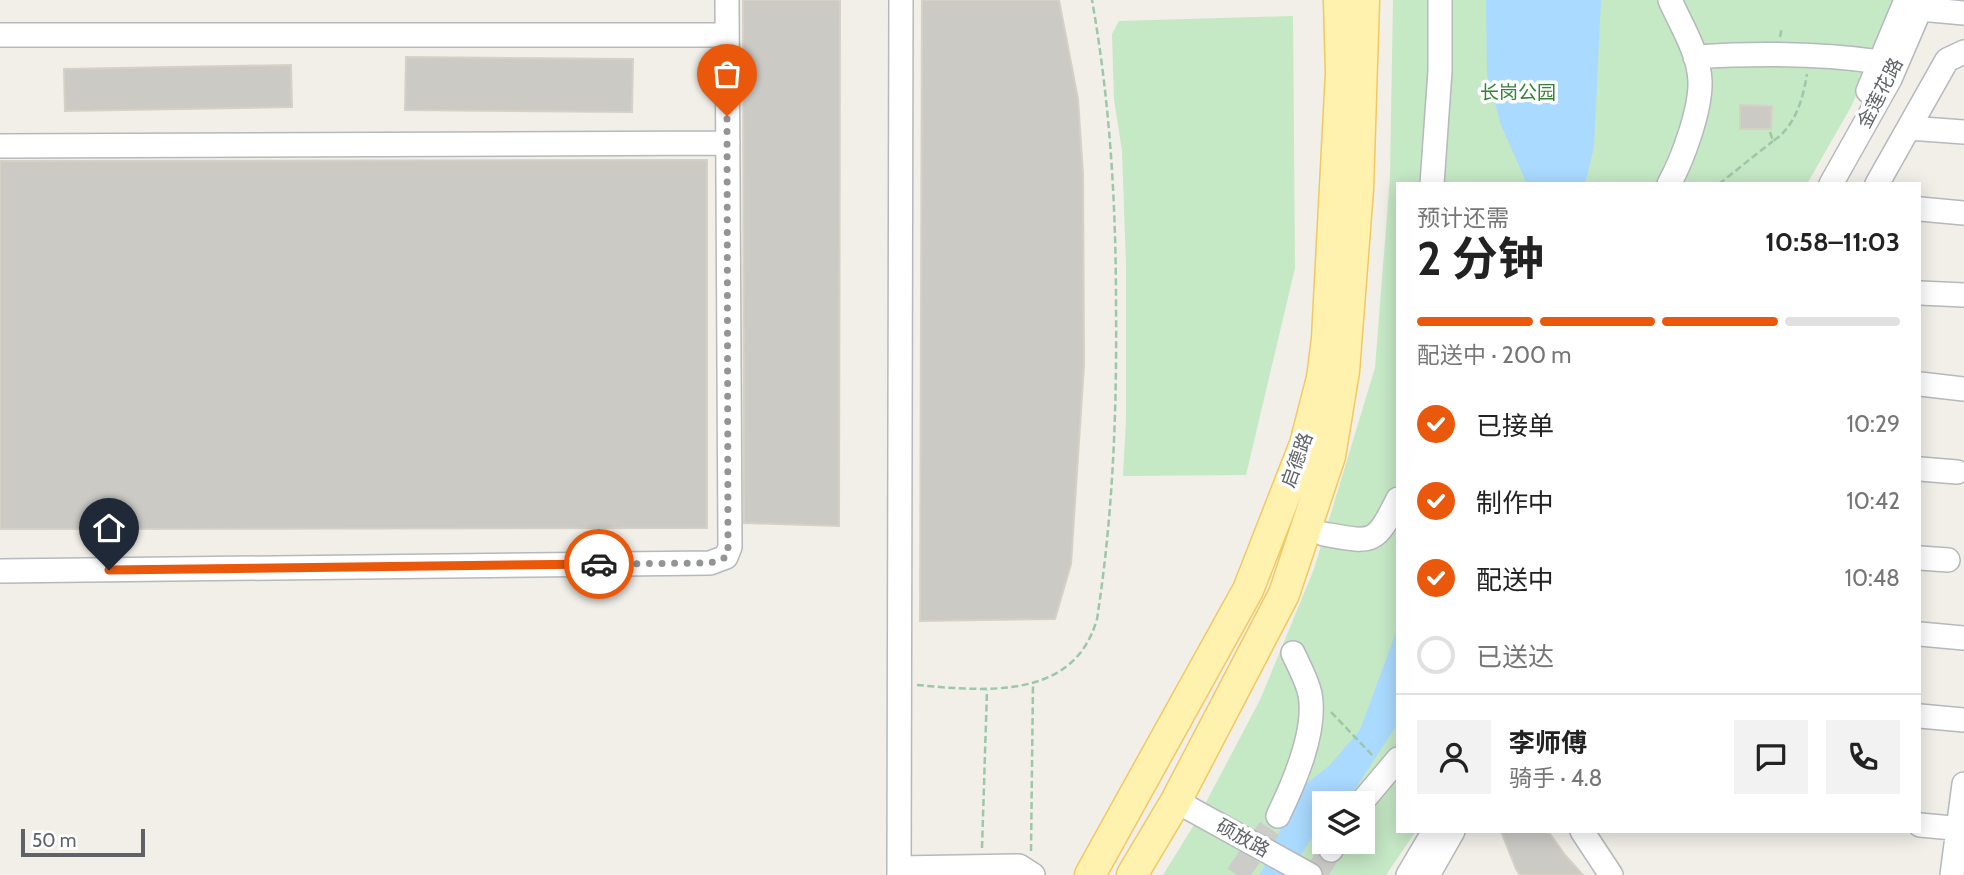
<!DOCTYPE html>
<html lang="zh">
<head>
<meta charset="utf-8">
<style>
	body { margin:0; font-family:Cabin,"Noto Sans SC",sans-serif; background:#f2f2f2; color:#222; height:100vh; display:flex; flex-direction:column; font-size:26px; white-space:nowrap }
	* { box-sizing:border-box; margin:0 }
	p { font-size:23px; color:#767676 }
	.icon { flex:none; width:38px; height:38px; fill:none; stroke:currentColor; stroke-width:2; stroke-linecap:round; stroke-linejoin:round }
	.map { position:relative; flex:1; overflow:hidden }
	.panel { position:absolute; left:1396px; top:182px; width:525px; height:651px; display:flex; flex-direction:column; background:#fff; border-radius:0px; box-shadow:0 4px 18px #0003 }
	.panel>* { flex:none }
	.buttons { position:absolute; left:1312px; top:791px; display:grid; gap:14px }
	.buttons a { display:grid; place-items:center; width:63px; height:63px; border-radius:0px; background:#fff; box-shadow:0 4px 18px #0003; font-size:35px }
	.scale { position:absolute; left:21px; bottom:18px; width:124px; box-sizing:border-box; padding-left:7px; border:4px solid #5f6368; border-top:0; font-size:19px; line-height:24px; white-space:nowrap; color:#5f6368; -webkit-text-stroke:5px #fff; paint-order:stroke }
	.pin { position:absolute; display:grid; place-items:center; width:60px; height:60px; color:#fff; margin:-72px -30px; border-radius:50% 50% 50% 0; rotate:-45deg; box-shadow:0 0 7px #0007 }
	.pin .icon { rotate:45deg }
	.courier { position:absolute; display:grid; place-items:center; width:70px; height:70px; margin:-35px; border:5px solid #ea580c; border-radius:50%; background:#fff; color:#222; box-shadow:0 2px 9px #0007 }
	.summary em { font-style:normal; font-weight:700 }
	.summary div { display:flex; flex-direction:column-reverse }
	.summary { display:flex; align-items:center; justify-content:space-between; height:119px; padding:0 21px }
	h1 { font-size:46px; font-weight:700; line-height:52px }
	.bar { display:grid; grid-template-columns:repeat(4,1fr); gap:10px 7px; align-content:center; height:84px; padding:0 21px }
	.bar i { height:9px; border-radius:5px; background:#e0e0e0 }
	.bar .active { background:#ea580c }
	.bar p { grid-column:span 4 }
	.line { display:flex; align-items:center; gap:18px; padding:0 21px; border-top:2px solid #e0e0e0 }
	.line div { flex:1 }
	.round { display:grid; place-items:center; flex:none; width:74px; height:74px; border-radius:0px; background:#f2f2f2 }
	ol { padding:0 21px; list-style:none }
	li { display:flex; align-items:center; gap:21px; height:77px }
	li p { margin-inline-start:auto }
	li .icon { padding:7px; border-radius:50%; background:#ea580c; color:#fff; stroke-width:4 }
	li:last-child { color:#767676 }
	li i { width:38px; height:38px; border:4px solid #e0e0e0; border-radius:50% }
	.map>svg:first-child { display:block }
	.green { fill:#c5e8c5; fill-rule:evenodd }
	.water { fill:#aadaff }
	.building { fill:#cccac5; stroke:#d6d1c6; stroke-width:2 }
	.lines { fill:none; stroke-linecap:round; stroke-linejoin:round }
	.minor-tunnel { stroke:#ccccc8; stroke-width:23; stroke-dasharray:23 11; stroke-linecap:butt }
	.minor-casing { stroke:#b5b8bc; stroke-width:26 }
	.major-casing { stroke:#f2c960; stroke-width:33 }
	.path { stroke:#9cc7a9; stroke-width:2.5; stroke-dasharray:7 3.5; stroke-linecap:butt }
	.minor { stroke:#fff; stroke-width:23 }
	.major { stroke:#fff2af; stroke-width:30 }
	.done { stroke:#929495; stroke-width:7; stroke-dasharray:0 12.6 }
	.route { stroke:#ea580c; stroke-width:9 }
	.labels { text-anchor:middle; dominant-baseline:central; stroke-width:7; stroke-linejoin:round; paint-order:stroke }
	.park-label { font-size:19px; fill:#348238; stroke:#fff }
	.street-label { font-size:19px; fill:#5f6368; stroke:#fff }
</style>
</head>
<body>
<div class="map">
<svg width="1964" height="875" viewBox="0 0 1964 875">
	<rect width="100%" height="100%" fill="#f1efe8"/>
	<path class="green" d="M1393,0h501l-42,105 -45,79h-409v647h18l-30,44h-223l31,-50 66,-125 54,-131 61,-201 15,-191zM1325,803h38v39h-38z
		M1293,16l2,252 -49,207 -123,1 3,-56v-155l-4,-114 -8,-52 -2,-65 7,-13z"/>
	<path class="water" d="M1486,0h115l-7,147 -9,37h-58l-26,-59 -14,-51z
		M1398,627v96l-52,80h-21v30l-3,3 -11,3 -22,36h-29l38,-85 31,-24 31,-36z"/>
	<path class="building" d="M743,0h97l-1,526 -95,-3z
		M922,0h137l19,99 5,75 1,191 -13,199 -16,55 -135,2z
		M406,57l227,2 -1,53 -227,-2z
		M291,65l1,42 -227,4 -1,-42z
		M1740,105l32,1 -1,23h-31z
		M707,160v368l-707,1v-368z
		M1501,831h47l17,24 18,20h-63l-4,-6z"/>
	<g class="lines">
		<path class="minor-tunnel" d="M1237,875l41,-59
			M1315,875l16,-25"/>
		<defs>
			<path id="minor" d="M1920,9l44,4
				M0,35h727
				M1695,57c62,-4 123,-4 185,5
				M1868,91l38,-91
				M1909,128l55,4
				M0,146l728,-3
				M1432,184l8,-113v-71
				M1669,184c14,-25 32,-75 31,-103 -1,-28 -19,-56 -30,-81
				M1831,184l59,-105 34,-79
				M1877,184l70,-124 17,-8
				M1920,209l44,4
				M1920,293l44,2
				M1920,384l44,5
				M1920,469l37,3
				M1324,534c50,9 51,11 74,-35
				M1920,558l28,2
				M0,571l710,-8 16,-6 4,-10 -3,-547
				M1920,634l44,4
				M1920,716l44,4
				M1176,801l134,74
				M1361,803l37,-44
				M1278,816c16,-33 39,-85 32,-122 -3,-14 -11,-28 -17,-41
				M1920,825l44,4
				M1582,831l29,44
				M1331,850l5,-8
				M899,868l120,-2 14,9
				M899,875l2,-875
				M1408,875l26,-44
				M1428,875l25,-44
				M1952,875l12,-91"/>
			<path id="major" d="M1090,875l158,-285 57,-146 17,-66 5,-39 14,-266 -2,-73
				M1132,875l44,-74 108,-207 46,-138 14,-85 14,-182 6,-189"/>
		</defs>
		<use href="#minor" class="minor-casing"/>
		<use href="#major" class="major-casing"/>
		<path class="path" d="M1780,37l2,-10
			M1770,132l3,9c22,-14 30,-42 34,-67
			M1719,184l54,-43
			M917,685c67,6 157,16 180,-66 16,-103 20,-208 19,-313 0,-103 -6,-204 -24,-306
			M1331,712l43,45
			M982,848l5,-158
			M1031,851l2,-168"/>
		<use href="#minor" class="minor"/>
		<use href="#major" class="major"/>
	</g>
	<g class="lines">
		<path class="done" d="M599,564l111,-1 11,-3 7,-5 -1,-439"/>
		<path class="route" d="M109,570l490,-6"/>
	</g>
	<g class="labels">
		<g class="park-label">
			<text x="1518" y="92">长岗公园</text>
		</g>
		<g class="street-label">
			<text transform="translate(1880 93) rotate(-63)">金莲花路</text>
			<text transform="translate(1297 460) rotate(-70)">启德路</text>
			<text transform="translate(1243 838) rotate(29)">硕放路</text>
		</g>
	</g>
</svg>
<div class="buttons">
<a><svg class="icon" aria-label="layers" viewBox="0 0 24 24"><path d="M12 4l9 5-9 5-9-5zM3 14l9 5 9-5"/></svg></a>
</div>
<div class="scale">50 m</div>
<div class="pin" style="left:727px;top:116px;background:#ea580c"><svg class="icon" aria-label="bag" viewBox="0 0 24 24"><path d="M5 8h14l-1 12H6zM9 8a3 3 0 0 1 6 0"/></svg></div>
<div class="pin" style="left:109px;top:570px;background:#1f2937"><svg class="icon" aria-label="home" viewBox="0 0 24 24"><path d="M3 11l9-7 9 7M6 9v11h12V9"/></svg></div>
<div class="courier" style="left:599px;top:564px"><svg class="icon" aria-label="car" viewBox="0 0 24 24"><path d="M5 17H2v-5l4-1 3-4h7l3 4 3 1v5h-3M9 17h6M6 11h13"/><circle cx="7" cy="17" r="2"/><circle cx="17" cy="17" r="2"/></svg></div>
<section class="panel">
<div class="summary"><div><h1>2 分钟</h1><p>预计还需</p></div><em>10:58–11:03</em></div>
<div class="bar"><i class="active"></i><i class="active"></i><i class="active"></i><i></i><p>配送中 · 200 m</p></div>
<ol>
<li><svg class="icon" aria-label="check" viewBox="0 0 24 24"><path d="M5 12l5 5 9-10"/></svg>已接单<p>10:29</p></li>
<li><svg class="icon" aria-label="check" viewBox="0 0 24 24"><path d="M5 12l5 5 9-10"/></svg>制作中<p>10:42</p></li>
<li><svg class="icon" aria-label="check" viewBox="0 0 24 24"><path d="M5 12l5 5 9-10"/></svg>配送中<p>10:48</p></li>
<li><i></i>已送达</li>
</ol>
<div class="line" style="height:126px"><a class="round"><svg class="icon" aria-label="person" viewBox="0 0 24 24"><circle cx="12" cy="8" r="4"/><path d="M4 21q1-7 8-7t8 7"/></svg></a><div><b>李师傅</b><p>骑手 · 4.8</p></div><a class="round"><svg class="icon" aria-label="chat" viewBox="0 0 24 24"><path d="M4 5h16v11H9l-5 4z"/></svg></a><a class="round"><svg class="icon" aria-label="phone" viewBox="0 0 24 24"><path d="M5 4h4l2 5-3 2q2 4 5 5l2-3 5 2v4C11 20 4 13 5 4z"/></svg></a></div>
</section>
</div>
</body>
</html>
